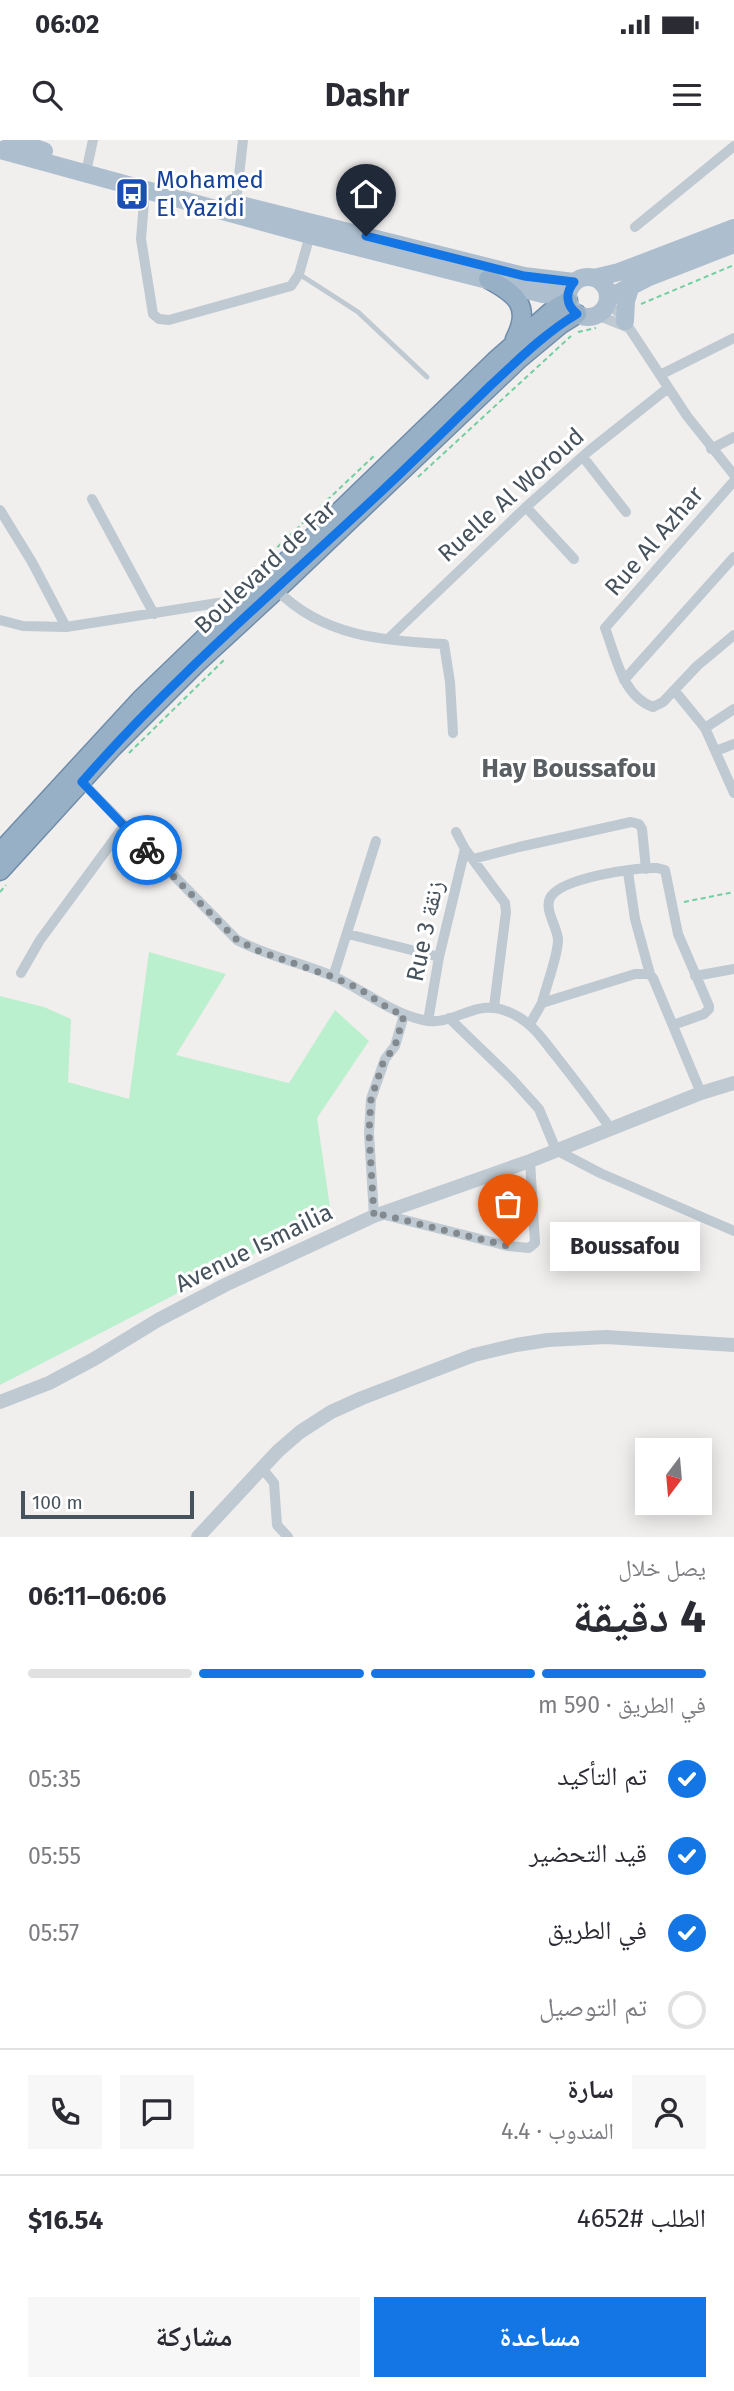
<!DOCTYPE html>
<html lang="ar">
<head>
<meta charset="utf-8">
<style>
	body { margin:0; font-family:"Fira Sans","Noto Naskh Arabic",sans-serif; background:#f7f7f7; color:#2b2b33; direction:rtl; height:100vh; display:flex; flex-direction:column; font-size:26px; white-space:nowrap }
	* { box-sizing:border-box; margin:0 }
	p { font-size:23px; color:#7c7c81 }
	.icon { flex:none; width:38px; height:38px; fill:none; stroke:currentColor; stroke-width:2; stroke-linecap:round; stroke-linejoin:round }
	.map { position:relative; height:1397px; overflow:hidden; direction:ltr }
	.drawer { display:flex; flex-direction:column; background:#fff; flex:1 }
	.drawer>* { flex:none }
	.needle { width:46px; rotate:196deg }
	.buttons { position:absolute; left:635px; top:1298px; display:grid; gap:14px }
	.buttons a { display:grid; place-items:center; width:77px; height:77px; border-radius:0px; background:#fff; box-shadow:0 4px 18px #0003; font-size:35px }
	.scale { position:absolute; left:21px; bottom:18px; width:173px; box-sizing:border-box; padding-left:7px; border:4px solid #46525c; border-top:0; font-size:19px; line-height:24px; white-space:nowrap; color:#46525c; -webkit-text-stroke:5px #fff; paint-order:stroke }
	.pin { position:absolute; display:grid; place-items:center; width:60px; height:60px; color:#fff; margin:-72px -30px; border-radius:50% 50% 50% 0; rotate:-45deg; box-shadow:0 0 7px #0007 }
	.pin .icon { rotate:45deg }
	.courier { position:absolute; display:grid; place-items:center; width:70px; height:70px; margin:-35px; border:5px solid #1475e4; border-radius:50%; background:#fff; color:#222; box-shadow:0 2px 9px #0007 }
	.bubble { position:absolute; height:49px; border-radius:0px; background:#fff; box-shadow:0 4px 18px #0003; font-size:23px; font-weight:700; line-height:49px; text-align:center; direction:rtl }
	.overview em { font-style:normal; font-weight:700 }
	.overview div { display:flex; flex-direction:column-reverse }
	.overview { display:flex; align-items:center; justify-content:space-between; height:119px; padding:0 28px }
	h1 { font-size:46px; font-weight:700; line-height:52px }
	.bar { display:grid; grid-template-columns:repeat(4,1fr); gap:10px 7px; align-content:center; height:84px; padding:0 28px }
	.bar i { height:9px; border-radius:5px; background:#e1e1e2 }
	.bar .current { background:#1475e4 }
	.bar p { grid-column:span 4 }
	.line { display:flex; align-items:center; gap:18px; padding:0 28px; border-top:2px solid #e1e1e2 }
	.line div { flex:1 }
	.round { display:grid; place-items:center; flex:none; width:74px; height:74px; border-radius:0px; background:#f7f7f7 }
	ol { padding:0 28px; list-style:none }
	li { display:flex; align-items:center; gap:21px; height:77px }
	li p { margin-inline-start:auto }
	li .icon { padding:7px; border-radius:50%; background:#1475e4; color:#fff; stroke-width:4 }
	li:last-child { color:#7c7c81 }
	li i { width:38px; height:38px; border:4px solid #e1e1e2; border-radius:50% }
	.button { display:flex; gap:14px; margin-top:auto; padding:14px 28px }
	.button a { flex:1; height:80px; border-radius:0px; background:#1475e4; color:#fff; font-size:28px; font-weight:700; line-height:80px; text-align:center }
	.button a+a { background:#f7f7f7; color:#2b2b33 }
	.status { display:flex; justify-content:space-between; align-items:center; height:49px; padding:0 35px; background:#fff; direction:ltr }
	.status svg { height:19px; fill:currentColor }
	header { display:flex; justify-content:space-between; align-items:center; height:91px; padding:0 28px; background:#fff; font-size:32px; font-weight:700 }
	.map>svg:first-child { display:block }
	.green { fill:#bbf0ce }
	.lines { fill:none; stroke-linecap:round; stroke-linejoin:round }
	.trunk-casing { stroke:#6f8daa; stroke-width:21 }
	.path { stroke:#72cf9f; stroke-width:2; stroke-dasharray:5 3.5; stroke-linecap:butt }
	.service { stroke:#bec9d1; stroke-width:5 }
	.minor { stroke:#bec9d1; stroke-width:10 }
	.tertiary { stroke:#bec9d1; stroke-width:14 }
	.primary { stroke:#adbece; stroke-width:18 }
	.trunk { stroke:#98b0c6; stroke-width:18 }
	.done { stroke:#82898f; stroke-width:7; stroke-dasharray:0 12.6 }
	.route { stroke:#1475e4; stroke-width:9 }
	.labels { text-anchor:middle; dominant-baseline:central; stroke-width:6; stroke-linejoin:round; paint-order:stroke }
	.transit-label { font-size:24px; fill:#164399; stroke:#fff; text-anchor:start }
	.street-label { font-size:24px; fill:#46525c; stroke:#fff }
	.neighbourhood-label { font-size:26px; font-weight:bold; fill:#5a5f63; stroke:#fff }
</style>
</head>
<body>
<div class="status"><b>06:02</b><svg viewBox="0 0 49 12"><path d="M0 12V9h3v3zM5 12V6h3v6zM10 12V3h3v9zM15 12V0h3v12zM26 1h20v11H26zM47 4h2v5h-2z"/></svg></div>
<header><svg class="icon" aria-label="menu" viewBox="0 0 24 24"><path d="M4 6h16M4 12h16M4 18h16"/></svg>Dashr<svg class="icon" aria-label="search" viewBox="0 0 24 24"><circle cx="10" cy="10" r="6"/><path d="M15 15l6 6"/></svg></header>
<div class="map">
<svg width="734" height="1397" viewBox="0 0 734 1397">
	<rect width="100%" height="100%" fill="#f1eeee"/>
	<path class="green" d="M149,812l77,22 -50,81 113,28 46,-73 34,31 -52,77 14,96 -331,171v-389l44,11 27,12 -3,63 61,17z"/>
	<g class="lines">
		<defs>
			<path id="trunk" d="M488,139c28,15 44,27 27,60
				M2,710l139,-151 105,-101 68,-62 181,-175 58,-51 15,-9
				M0,731l112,-123 85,-85 89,-82 233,-222 42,-35 16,-10"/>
		</defs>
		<use href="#trunk" class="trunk-casing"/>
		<path class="path" d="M641,164l93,-39
			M578,192l18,-4
			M418,337l153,-141
			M234,448l141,-133
			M129,613l96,-94
			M0,752l6,-7
			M684,762l50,-10"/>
		<path class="service" d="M299,134l59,38 69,65"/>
		<path class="minor" d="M88,23l5,-23
			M145,50l-4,49 12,75 6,5 10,1 122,-34 8,-12 11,-39
			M236,63l7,-63
			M635,87l99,-81
			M607,163l13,11 67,102 47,59
			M597,175l30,12
			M660,235l74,-37
			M711,309l23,-12
			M583,317l43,55
			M734,341l-129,147c11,28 17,68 48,79l10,-5 34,-36 37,-31
			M92,359l62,115
			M526,367l48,52
			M0,370l32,52 34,65
			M277,450c45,46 106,51 167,54l6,38 3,51
			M0,480l23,6 43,1 177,-28
			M388,499l138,-132 64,-57 78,-62
			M624,540l110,-123
			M674,550l31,38 29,65
			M705,588l29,-19
			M716,611l18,-7
			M82,642l155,158c32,17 67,23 100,38 29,14 54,35 86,42 34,8 53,-27 92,-5 18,9 29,26 41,41 19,24 37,48 55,73
			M456,692l9,17 40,54 1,9 -12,95
			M473,719l46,-12 112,-25 8,2 3,5 4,40
			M628,732l7,47 15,55
			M348,794l91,23
			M21,833l19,-33 84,-114
			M695,836l39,-7
			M333,837l43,-136
			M542,863c4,-17 16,-47 16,-63 0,-12 -14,-30 -8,-42 10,-20 86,-31 107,-30l8,2 13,64 31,72v3l-5,5 -31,11
			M449,878l63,61 27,30 17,41 44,23 134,58
			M428,881l11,-64 26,-108
			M530,884l12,-21 93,-29h14l4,4 48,115
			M381,1074l127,32 21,2 6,-5 -5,-82
			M374,1076l-5,-83 2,-34 14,-40 10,-13 9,-31
			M262,1328l12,15 3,42 11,12"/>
		<path class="tertiary" d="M0,1262l49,-19 45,-24 64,-39 67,-35 149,-69 156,-55 171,-68 33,-10
			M198,1397l80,-86 22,-19 31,-20 31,-14 112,-43 42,-10 32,-5 58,-3 128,8"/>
		<path class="primary" d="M11,0l33,11
			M0,10l310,85 233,59 25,2
			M233,63l291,73 50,6
			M568 157a20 20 0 1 1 40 0a20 20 0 1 1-40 0Z
			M594,138l25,-6 115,-44
			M608,158l41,-21 85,-33
			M625,181l1,-20 5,-16"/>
		<use href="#trunk" class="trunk"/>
	</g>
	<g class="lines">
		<path class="done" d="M147,710l90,90 22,11 74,26 25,11 33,22 13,5 -9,31 -12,17 -12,36 -2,34 5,83 5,-2 129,32"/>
		<path class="route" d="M147,710l-65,-68c92,-106 200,-197 302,-293 36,-34 71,-69 107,-104 27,-25 54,-52 86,-71 -11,-9 -12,-21 -3,-32l-50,-6 -158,-40"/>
	</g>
	<defs>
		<symbol id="bus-square" viewBox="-11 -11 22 22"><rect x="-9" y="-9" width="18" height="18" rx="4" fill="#1a4fb4" stroke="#fff"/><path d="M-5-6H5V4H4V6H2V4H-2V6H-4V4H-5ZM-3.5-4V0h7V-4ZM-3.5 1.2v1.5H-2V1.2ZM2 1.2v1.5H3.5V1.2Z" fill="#fff"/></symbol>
	</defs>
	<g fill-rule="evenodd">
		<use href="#bus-square" x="113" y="35" width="38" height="38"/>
	</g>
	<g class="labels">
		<g class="transit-label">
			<text x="156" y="40">Mohamed<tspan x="156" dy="28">El Yazidi</tspan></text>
		</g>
		<g class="street-label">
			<text transform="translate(511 355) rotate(-42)">Ruelle Al Woroud</text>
			<text transform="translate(654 401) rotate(-49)">Rue Al Azhar</text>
			<text transform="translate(265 427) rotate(-43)">Boulevard de Far</text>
			<text transform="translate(425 791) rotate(-78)">Rue 3 زنقة</text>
			<text transform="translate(254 1108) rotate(-26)">Avenue Ismailia</text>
		</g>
		<g class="neighbourhood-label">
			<text x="569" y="628">Hay Boussafou</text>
		</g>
	</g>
</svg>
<div class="buttons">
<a><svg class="needle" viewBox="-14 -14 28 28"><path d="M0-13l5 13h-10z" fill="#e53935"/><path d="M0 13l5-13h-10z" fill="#7c7c81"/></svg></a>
</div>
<div class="scale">100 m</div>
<div class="pin" style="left:508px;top:1106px;background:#ea580c"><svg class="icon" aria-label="bag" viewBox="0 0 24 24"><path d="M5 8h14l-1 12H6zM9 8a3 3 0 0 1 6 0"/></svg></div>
<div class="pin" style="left:366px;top:96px;background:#1f2937"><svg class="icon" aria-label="home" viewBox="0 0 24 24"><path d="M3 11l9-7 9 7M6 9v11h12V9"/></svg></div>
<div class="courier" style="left:147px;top:710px"><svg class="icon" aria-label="bike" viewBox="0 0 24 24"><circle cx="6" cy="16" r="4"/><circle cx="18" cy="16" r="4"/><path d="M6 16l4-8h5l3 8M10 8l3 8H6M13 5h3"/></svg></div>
<div class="bubble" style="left:550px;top:1082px;width:150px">Boussafou</div>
</div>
<section class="drawer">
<div class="overview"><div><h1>4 دقيقة</h1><p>يصل خلال</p></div><em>06:06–06:11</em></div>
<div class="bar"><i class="current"></i><i class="current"></i><i class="current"></i><i></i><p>في الطريق · 590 m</p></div>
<ol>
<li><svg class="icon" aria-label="check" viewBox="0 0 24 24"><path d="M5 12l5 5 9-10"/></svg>تم التأكيد<p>05:35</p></li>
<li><svg class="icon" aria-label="check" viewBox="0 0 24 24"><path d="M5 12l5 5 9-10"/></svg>قيد التحضير<p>05:55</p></li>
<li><svg class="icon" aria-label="check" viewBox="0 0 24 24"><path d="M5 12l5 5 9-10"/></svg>في الطريق<p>05:57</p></li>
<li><i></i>تم التوصيل</li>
</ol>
<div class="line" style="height:126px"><a class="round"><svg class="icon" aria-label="person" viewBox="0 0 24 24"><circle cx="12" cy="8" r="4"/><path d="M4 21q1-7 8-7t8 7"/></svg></a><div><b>سارة</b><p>المندوب · 4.4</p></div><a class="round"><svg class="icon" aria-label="chat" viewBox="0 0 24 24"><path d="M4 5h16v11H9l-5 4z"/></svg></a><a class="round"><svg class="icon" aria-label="phone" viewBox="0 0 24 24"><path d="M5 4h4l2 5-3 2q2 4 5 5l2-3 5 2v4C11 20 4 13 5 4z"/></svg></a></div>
<div class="line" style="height:91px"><div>الطلب #4652</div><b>$16.54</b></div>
<div class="button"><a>مساعدة</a><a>مشاركة</a></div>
</section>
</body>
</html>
